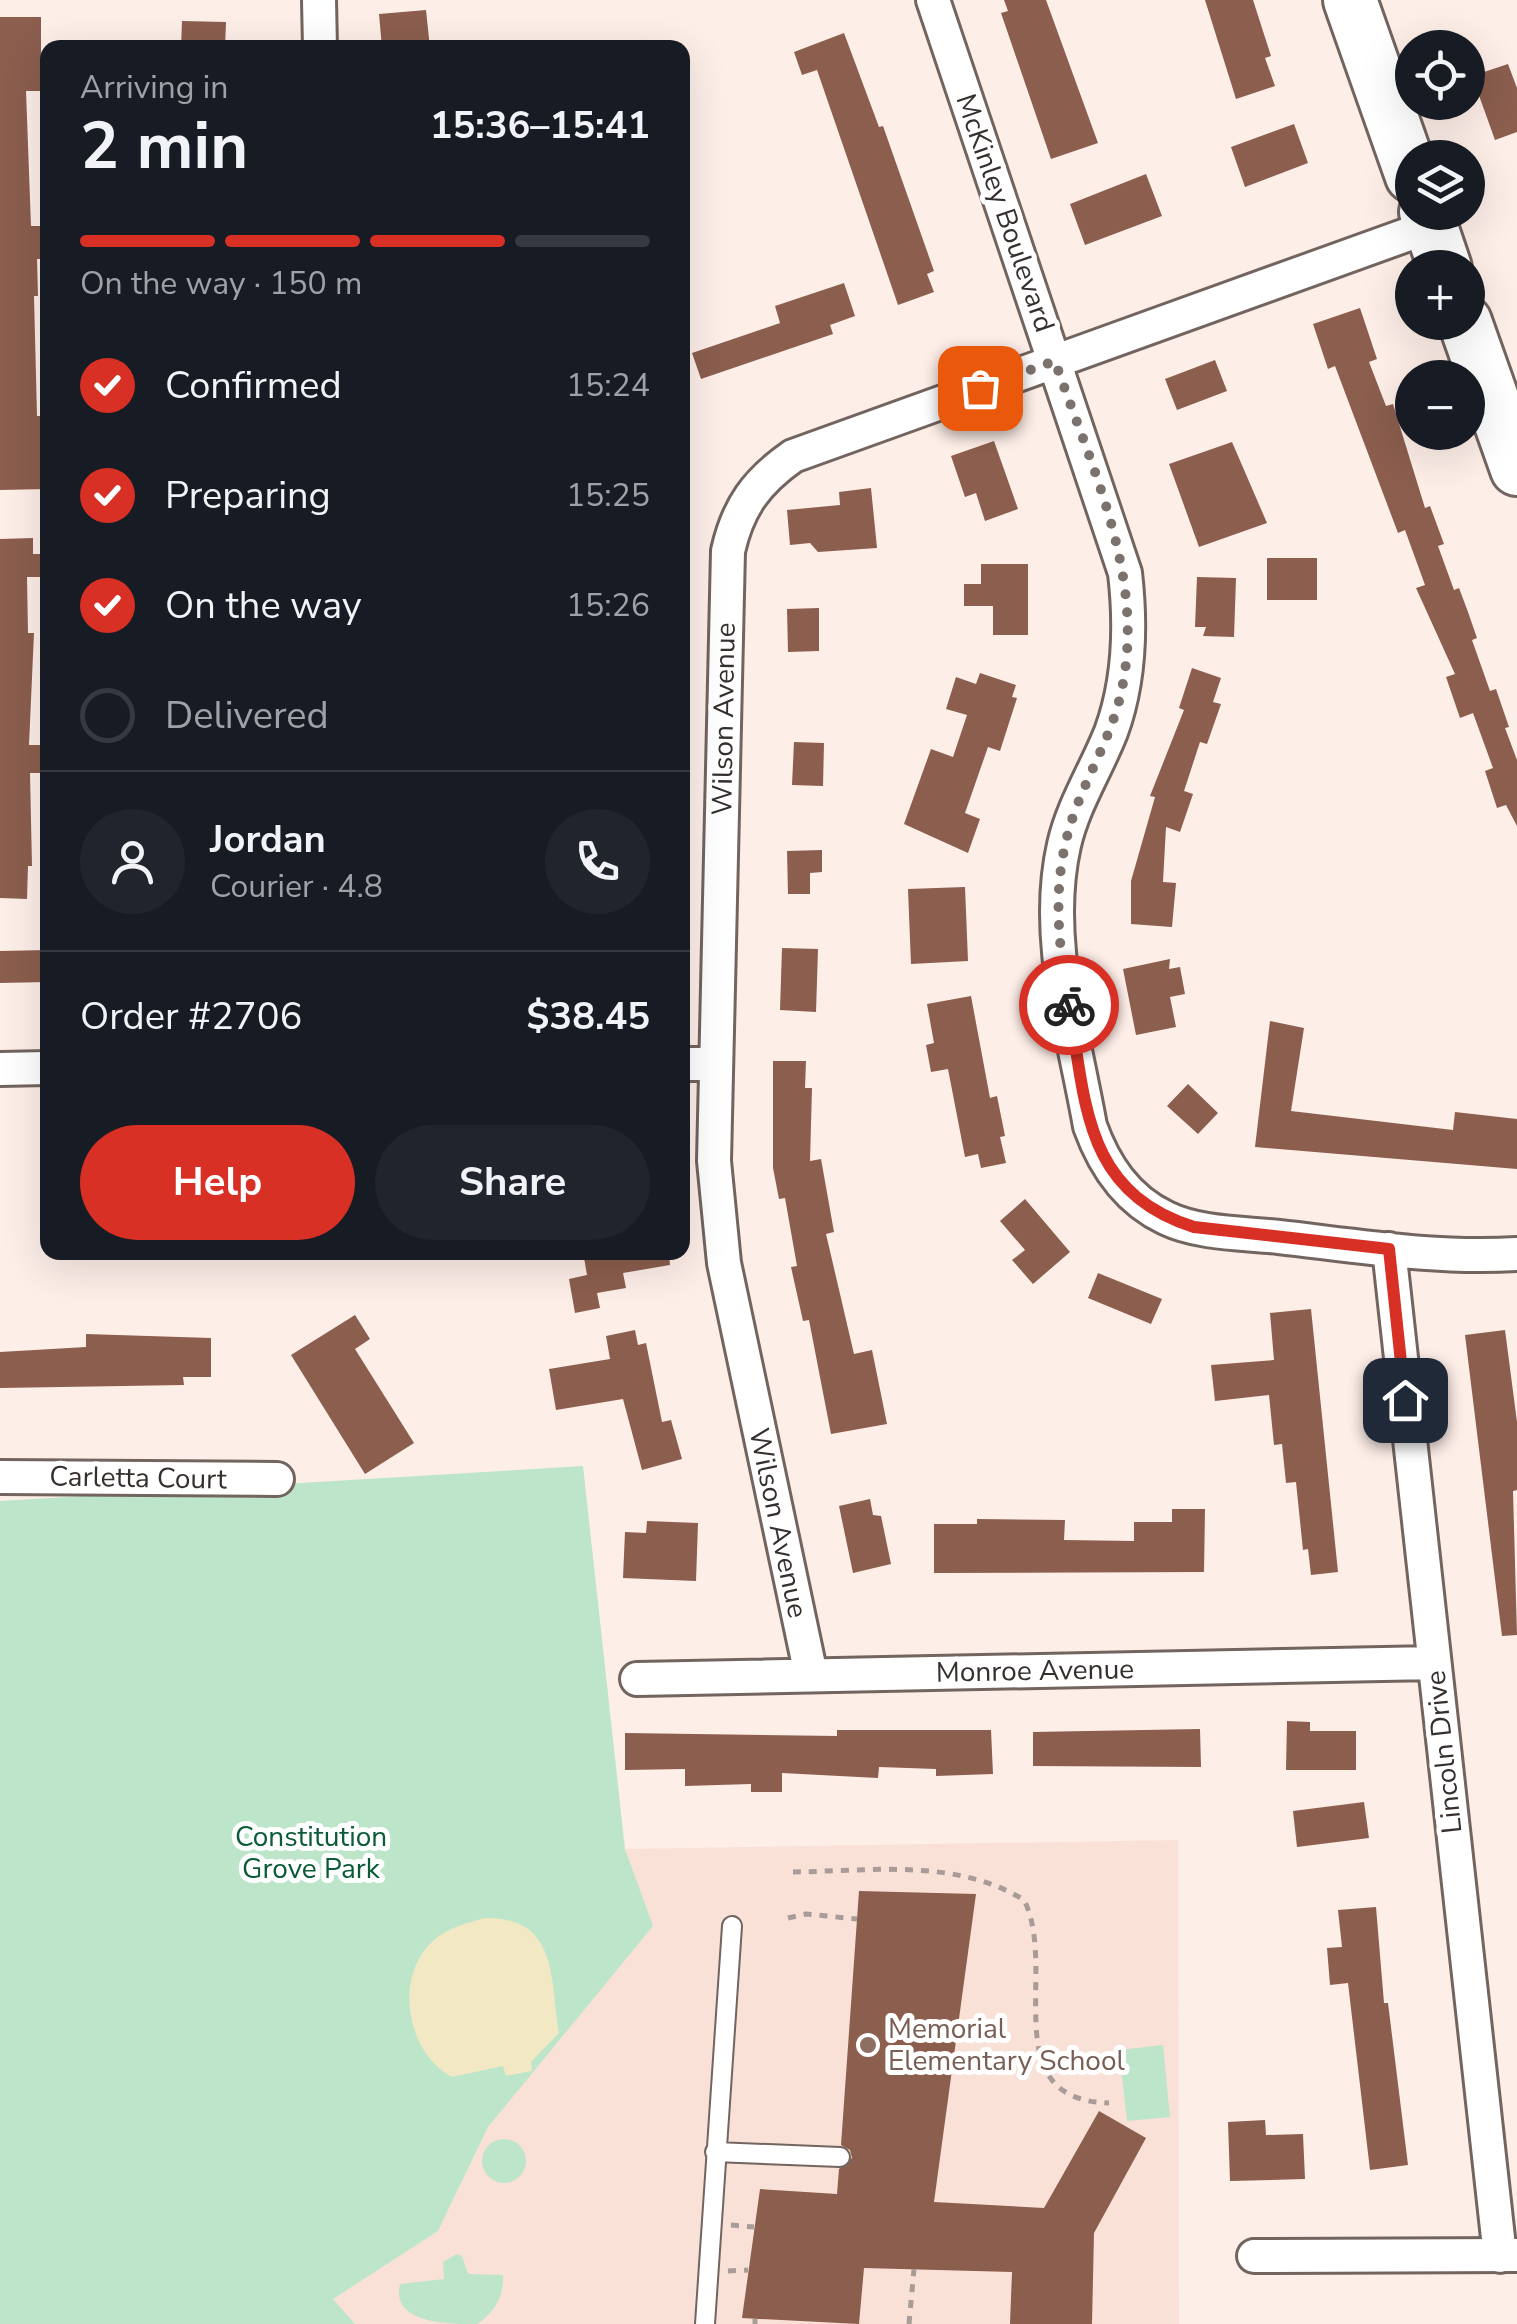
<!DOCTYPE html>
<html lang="en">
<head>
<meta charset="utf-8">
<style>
	body { margin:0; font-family:"Nunito Sans",sans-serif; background:#20242c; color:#f1f3f6; height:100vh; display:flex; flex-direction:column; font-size:38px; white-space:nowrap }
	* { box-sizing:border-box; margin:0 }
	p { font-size:32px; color:#9ea1a6 }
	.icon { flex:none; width:55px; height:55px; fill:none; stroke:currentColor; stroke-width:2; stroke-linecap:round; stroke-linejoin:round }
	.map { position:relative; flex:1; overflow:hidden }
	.drawer { position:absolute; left:40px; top:40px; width:650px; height:1220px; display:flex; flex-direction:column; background:#171b24; border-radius:20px; box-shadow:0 10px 40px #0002 }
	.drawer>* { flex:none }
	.fabs { position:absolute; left:1395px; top:30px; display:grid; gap:20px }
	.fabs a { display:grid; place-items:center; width:90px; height:90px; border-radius:50%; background:#171b24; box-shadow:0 10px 40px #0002; font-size:50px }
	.pin { position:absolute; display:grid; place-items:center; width:85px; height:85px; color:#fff; margin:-42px; border-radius:20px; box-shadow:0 5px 15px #0006 }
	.courier { position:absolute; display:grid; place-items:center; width:100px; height:100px; margin:-50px; border:8px solid #d93025; border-radius:50%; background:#fff; color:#222; box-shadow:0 2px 12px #0007 }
	.headline em { font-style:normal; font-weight:700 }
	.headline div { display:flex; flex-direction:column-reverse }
	.headline { display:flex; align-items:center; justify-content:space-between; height:170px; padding:0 40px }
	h1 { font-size:65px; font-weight:700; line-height:75px }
	.bar { display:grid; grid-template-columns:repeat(4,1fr); gap:15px 10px; align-content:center; height:120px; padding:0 40px }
	.bar i { height:12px; border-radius:8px; background:#363941 }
	.bar .selected { background:#d93025 }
	.bar p { grid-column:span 4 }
	.line { display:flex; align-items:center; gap:25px; padding:0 40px; border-top:2px solid #363941 }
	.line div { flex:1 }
	.round { display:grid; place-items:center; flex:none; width:105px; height:105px; border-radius:52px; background:#20242c }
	ol { padding:0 40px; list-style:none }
	li { display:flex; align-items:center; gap:30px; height:110px }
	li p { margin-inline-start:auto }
	li .icon { padding:10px; border-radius:50%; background:#d93025; color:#fff; stroke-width:4 }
	li:last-child { color:#9ea1a6 }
	li i { width:55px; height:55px; border:5px solid #363941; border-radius:50% }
	.button { display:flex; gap:20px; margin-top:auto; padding:20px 40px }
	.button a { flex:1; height:115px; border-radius:60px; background:#d93025; color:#fff; font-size:40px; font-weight:700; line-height:115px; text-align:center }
	.button a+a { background:#20242c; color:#f1f3f6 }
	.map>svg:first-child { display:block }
	.built { fill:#f9e1d8 }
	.green { fill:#bce5ca }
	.sand { fill:#f2e8c3 }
	.building { fill:#8b5e4e }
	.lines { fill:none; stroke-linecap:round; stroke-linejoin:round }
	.lane-casing { stroke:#72645f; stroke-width:22 }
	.street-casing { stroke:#72645f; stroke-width:38 }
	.primary-casing { stroke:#72645f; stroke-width:58 }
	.path { stroke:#a79c97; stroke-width:5; stroke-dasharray:8 8; stroke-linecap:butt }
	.lane { stroke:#fff; stroke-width:18 }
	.street { stroke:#fff; stroke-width:32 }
	.primary { stroke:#fff; stroke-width:52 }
	.done { stroke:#7b726e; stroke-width:10; stroke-dasharray:0 18 }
	.route { stroke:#d93025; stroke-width:12 }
	.education-dot { fill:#8d6e63; stroke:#fff; stroke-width:4 }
	.labels { text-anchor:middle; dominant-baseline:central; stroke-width:10; stroke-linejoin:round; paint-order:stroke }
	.street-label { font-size:28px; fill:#352f2d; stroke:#fff }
	.park-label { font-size:28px; fill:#0a5b36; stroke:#fff }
	.education-label { font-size:28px; fill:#785e54; stroke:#fff; text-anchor:start }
</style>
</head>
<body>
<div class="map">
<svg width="1517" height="2324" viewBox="0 0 1517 2324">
	<rect width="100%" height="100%" fill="#feeee8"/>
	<path class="built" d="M1178,1840l1,484h-824l-23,-25 106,-68 50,-104 164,-201 -27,-77z"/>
	<path class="green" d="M583,1466l42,383 28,77 -165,201 -50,104 -105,68 22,25h-355v-823z
		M1163,2045l7,72 -43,4 -8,-71z
		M482 2161a22 22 0 1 1 44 0a22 22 0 1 1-44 0Z
		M457,2254l5,2 6,18 35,1c1,21 -8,37 -26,49 -27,0 -87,0 -77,-40l44,-5 -1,-17z"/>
	<path class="sand" d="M485,1918c73,-1 65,59 74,115l-28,29 1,9 -26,5 -3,-10 -51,11c-46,-24 -59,-101 -18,-137 15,-13 33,-17 51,-22z"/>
	<path class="building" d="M1004,0h42l52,143 -47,16 -50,-146 7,-2z
		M1205,0h48l18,56 -6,2 10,28 -39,13z
		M426,10l4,38h-48l-3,-34z
		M0,17h41v74h-15l5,135h17v33h-11l1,37h-4l3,120h11v73l-48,1z
		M182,21l44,1 -1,26h-44z
		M844,33l35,94 4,-1 51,145 -7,3 7,18 -36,13 -81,-235 -15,5 -8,-23z
		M1508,64l9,24v44l-22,8 -23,-64z
		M1294,124l14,39 -63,24 -14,-40z
		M1146,174l16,42 -77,29 -15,-41z
		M844,283l11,33 -25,9 3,9 -132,45 -9,-26 88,-30 -5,-17z
		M1360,308l17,51 -8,3 17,44 7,-2 32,104 5,-2 14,38 -6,2 16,44 5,-2 9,24 9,26 -5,2 18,51 6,-2 13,38 -4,1 12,32v66l-11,-21 -9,3 -12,-37 8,-3 -20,-55 -13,5 -14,-41 9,-3 -39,-86 9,-3 -20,-55 -7,3 -63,-167 -7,3 -15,-45z
		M1215,360l12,31 -50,19 -12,-31z
		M994,441l24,68 -33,12 -9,-28 -11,4 -14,-41z
		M1232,442l35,81 -68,24 -30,-83z
		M871,488l6,60 -59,4 -8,-9 -20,2 -3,-35 53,-5 -1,-13z
		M33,538v16h15v23h-21l1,56h6l-5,112h17v28h-16l2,93h-4l-1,33 -27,-1v-359z
		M1267,558h50v42h-50z
		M981,564h47v71h-35v-29h-29v-22h17z
		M1197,577l39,1 -2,59 -31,-1 3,-9h-11z
		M819,608v43l-31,1 -1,-43z
		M1192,668l29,10 -8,24 8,2 -14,40 -7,-2 -16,49 9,3 -13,38 -14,-5 -3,55 13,1 -4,44 -41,-3v-43l24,-84 -5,-1 34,-86 -5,-2z
		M980,673l36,12 -4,12 5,1 -17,53 -12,-4 -23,66 15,6 -12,34 -64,-29 27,-75 22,8 14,-42 -21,-6 10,-32 20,7z
		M794,742l30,1 -1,43 -31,-1z
		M822,850v22l-12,1v21h-22l-1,-43z
		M965,887l3,74 -57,3 -3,-75z
		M782,948l36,1 -2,63 -36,-2z
		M48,950v32l-48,1v-32z
		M1170,959l-1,10 11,-2 5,27 -15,3 6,30 -40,8 -13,-66z
		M971,996l19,102 7,-2 8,40 -5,1 6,26 -25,5 -3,-14 -13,3 -17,-88 -17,3 -5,-27 8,-2 -7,-39z
		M1270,1021l34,7 -13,83 162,19 2,-18 62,7v50l-262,-22z
		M773,1061h33l-1,27h7l-2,73 11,-2 13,73 -8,2 28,120 18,-4 15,74 -56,10 -22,-114 -6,1 -12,-54 6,-1 -12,-68 -6,1 -6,-31z
		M1188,1084l30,29 -20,21 -31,-28z
		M1025,1199l45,53 -37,32 -21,-24 13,-10 -25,-29z
		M583,1252h86l1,13 -47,8 3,15 -29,5 3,15 -25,5 -6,-34 18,-4z
		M1098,1273l64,26 -11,25 -63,-26z
		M1311,1309l27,263 -27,3 -3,-26 -5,1 -7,-68 -10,1 -4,-39 -8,1 -5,-50 -54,6 -4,-36 63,-5 -4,-47z
		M355,1315l15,24 -15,10 59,94 -49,31 -74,-119z
		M635,1330l3,15 8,-2 16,79 9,-2 11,39 -40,11 -19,-71 -67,11 -7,-41 61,-10 -4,-23z
		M1505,1330l12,92v68l-4,1 4,144 -15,1 -37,-301z
		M86,1334l125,4v39h-28l1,8 -184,3v-36l86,-5z
		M870,1499l3,16 8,1 10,48 -38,9 -14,-67z
		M1172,1509h33l-1,63 -270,1v-49h43v-5l88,1 -1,20 70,1v-19h38z
		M647,1521l51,2 -2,58 -73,-3 2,-46 21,1z
		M1287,1721l23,1v9h46v39h-70z
		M1200,1729l1,38 -168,-1v-34z
		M837,1730h154l2,44 -57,2v-7l-57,-2 -1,11 -96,-5v19h-31v-8l-66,2v-17l-60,1v-37l212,3z
		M1364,1802l5,36 -72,9 -4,-36z
		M859,1891l117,3 -42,308 110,6 55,-97 47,27 -52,95 -2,91h-82l2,-52 -148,-4 -5,56 -117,-6 18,-129 77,5 2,-25 13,-11 -2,-8 -9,-5z
		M1376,1907l8,96h4l20,162 -38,5 -22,-187 -18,2 -3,-37 15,-1 -4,-37z
		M1265,2120l1,15 37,-1 2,45 -75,2 -2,-59z"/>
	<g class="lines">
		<defs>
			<path id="lane" d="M715,2152l125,5
				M705,2324l27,-398"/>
			<path id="street" d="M319,0l1,48
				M933,0l192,573c6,52 4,110 -14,159 -15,38 -38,73 -47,113 -21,92 10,190 26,281 14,39 36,73 76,92 33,16 77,15 113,19 79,9 158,22 238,17
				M682,1064h34
				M0,1069l48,-1
				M1389,1249l111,1007
				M0,1477l277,2
				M811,1675l-87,-412 -10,-102 14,-610c10,-44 28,-69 65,-95l638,-230
				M637,1679l796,-16
				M1254,2256l263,-1"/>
			<path id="primary" d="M1350,0l62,176
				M1426,212l19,56
				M1465,322l52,147"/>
		</defs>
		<use href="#lane" class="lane-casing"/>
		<use href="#street" class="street-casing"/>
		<use href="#primary" class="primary-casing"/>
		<path class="path" d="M793,1872c77,-1 163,-14 231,28 35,69 -31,200 85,203
			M788,1918l18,-4 51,5
			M731,2225l23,2
			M728,2271l20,-1
			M755,2324v-5
			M909,2324l5,-55"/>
		<use href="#lane" class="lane"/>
		<use href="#street" class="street"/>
		<use href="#primary" class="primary"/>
	</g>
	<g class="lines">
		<path class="done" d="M980,388l75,-27c35,103 89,212 68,322 -8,47 -32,84 -48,128 -24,66 -18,126 -6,194"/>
		<path class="route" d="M1069,1005c17,97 14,187 125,222l195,22 16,151"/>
	</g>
	<circle class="education-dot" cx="868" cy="2045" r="10"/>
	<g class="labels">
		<g class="street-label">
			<text transform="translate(1005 213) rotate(71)">McKinley Boulevard</text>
			<text transform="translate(724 719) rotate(-89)">Wilson Avenue</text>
			<text transform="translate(138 1478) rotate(1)">Carletta Court</text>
			<text transform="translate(778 1523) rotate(78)">Wilson Avenue</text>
			<text transform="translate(1035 1671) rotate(-1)">Monroe Avenue</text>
			<text transform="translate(1444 1752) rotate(-96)">Lincoln Drive</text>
		</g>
		<g class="park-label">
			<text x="311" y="1837">Constitution<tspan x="311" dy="32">Grove Park</tspan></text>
		</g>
		<g class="education-label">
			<text x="888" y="2029">Memorial<tspan x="888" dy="32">Elementary School</tspan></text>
		</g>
	</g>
</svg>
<div class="fabs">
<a><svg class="icon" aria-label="locate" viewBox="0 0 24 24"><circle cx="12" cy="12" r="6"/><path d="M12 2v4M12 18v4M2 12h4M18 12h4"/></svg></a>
<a><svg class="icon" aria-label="layers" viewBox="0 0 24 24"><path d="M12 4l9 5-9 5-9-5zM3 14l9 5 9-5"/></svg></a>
<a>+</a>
<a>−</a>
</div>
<div class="pin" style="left:980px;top:388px;background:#ea580c"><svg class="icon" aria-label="bag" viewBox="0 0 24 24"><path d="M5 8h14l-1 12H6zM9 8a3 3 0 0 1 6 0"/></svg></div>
<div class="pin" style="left:1405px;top:1400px;background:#1f2937"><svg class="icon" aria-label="home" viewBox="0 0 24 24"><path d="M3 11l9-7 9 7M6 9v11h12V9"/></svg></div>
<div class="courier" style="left:1069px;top:1005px"><svg class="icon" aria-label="bike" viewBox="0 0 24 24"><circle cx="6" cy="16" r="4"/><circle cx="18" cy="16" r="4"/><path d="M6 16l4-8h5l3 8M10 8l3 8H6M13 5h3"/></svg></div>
<section class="drawer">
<div class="headline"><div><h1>2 min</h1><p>Arriving in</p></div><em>15:36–15:41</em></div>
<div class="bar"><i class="selected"></i><i class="selected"></i><i class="selected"></i><i></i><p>On the way · 150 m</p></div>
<ol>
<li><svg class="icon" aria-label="check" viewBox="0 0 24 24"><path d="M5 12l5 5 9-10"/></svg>Confirmed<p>15:24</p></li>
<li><svg class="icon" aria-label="check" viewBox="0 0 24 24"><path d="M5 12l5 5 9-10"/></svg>Preparing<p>15:25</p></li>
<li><svg class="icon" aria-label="check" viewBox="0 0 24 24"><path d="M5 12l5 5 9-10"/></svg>On the way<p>15:26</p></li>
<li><i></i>Delivered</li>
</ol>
<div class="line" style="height:180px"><a class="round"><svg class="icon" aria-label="person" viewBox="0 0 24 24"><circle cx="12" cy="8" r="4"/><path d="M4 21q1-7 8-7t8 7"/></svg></a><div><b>Jordan</b><p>Courier · 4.8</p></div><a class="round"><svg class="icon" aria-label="phone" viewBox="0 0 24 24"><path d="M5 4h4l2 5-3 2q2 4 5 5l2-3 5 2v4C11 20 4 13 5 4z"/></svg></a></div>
<div class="line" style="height:130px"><div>Order #2706</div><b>$38.45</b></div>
<div class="button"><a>Help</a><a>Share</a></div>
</section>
</div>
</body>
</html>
